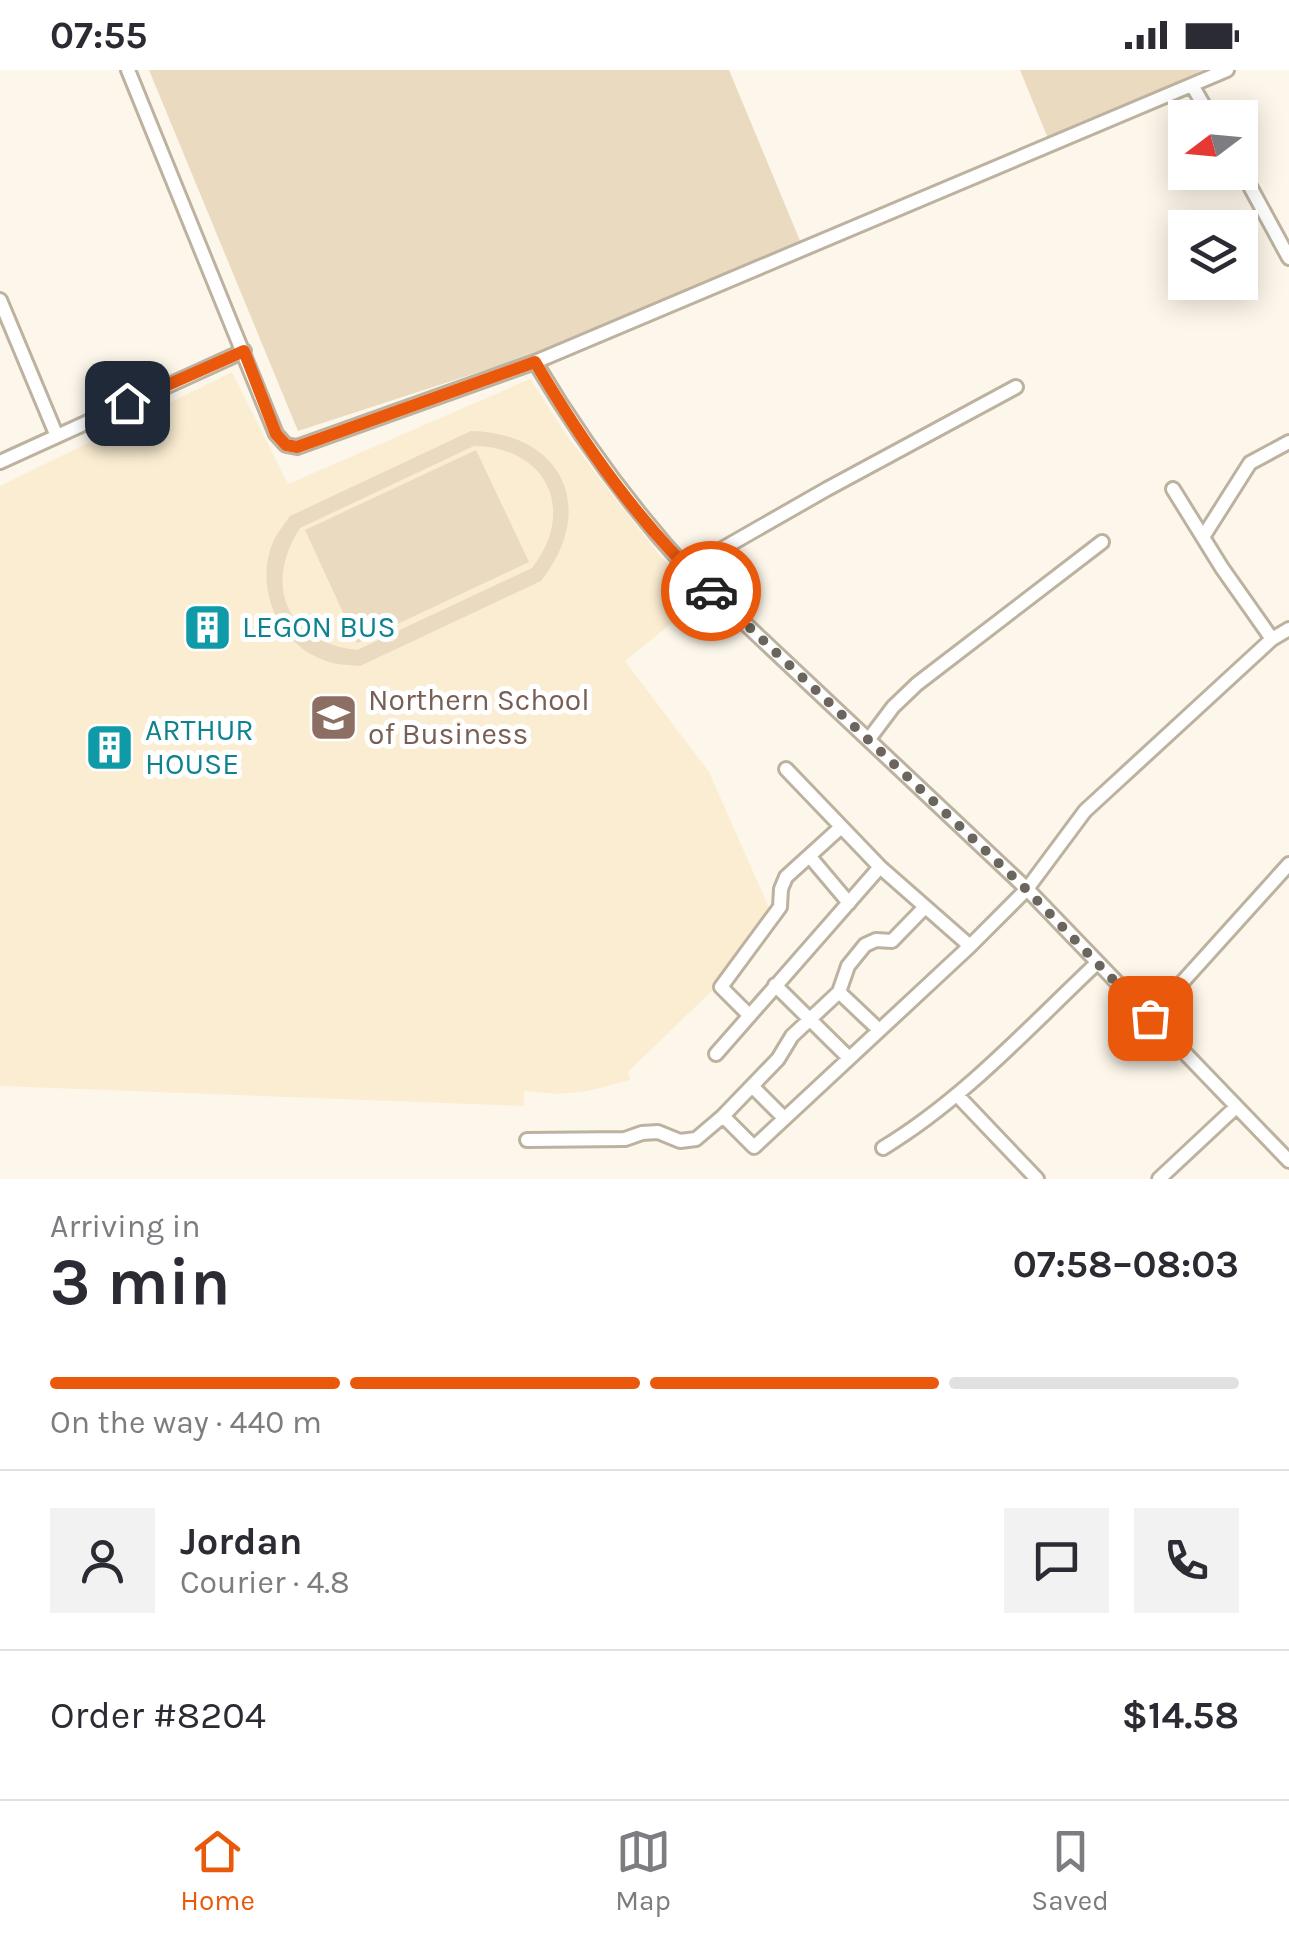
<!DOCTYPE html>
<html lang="en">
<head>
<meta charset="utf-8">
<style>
	body { margin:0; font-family:Karla,sans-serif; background:#f2f2f3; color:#2b2b33; height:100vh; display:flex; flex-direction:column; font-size:38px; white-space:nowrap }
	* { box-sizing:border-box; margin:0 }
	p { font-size:32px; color:#7c7c81 }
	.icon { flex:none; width:55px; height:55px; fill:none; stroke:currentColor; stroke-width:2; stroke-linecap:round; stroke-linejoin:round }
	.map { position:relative; height:1109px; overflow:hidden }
	.details { display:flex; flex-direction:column; background:#fff; flex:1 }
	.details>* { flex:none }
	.needle { width:65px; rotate:254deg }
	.buttons { position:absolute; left:1168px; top:30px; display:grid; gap:20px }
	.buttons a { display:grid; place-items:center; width:90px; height:90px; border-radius:0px; background:#fff; box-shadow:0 5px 25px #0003; font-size:50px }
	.pin { position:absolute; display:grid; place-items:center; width:85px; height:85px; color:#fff; margin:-42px; border-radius:20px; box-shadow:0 5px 15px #0006 }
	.courier { position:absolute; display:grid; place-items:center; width:100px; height:100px; margin:-50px; border:8px solid #ea580c; border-radius:50%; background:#fff; color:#222; box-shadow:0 2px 12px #0007 }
	.summary em { font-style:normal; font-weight:700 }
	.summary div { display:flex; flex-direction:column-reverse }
	.summary { display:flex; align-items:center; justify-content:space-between; height:170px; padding:0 50px }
	h1 { font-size:65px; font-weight:700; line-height:75px }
	.bar { display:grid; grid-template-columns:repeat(4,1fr); gap:15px 10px; align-content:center; height:120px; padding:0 50px }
	.bar i { height:12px; border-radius:8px; background:#e1e1e2 }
	.bar .on { background:#ea580c }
	.bar p { grid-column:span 4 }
	.line { display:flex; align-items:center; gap:25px; padding:0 50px; border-top:2px solid #e1e1e2 }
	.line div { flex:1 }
	.round { display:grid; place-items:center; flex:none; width:105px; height:105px; border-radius:0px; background:#f2f2f3 }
	.status { display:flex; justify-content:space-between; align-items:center; height:70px; padding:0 50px; background:#fff; direction:ltr }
	.status svg { height:28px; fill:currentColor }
	.tab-bar { display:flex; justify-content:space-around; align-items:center; height:140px; border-top:2px solid #e1e1e2; background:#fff; font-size:28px; color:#7c7c81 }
	.tab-bar a { display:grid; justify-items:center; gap:5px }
	.tab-bar .on { color:#ea580c }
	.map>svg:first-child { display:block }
	.built { fill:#fbedd2 }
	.green { fill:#eadbc0; fill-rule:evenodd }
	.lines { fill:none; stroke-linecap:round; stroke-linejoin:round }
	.minor-casing { stroke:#bcb29f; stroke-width:18 }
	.minor { stroke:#fff; stroke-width:12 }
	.done { stroke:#6b665d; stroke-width:10; stroke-dasharray:0 18 }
	.route { stroke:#ea580c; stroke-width:12 }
	.labels { text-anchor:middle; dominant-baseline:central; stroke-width:10; stroke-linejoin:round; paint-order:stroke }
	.culture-label { font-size:30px; fill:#0d838f; stroke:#fff; text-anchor:start }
	.education-label { font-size:30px; fill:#785e54; stroke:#fff; text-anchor:start }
</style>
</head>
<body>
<div class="status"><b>07:55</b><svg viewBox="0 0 49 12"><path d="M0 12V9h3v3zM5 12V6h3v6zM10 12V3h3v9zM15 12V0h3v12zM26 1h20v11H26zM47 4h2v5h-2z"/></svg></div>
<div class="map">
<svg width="1289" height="1109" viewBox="0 0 1289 1109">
	<rect width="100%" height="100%" fill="#fdf7eb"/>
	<path class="built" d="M232,302l56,112 242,-105 40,61 90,116 44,41 -79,64 84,111 62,140 -51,71 -92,89 2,8 -42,11 -29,3 -35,-3v15l-524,-20v-600z"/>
	<path class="green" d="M149,0h580l72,173 -111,55 -146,53 -246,80z
		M1020,0h183l-154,71z
		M471,361c92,2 127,78 70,150l-181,85c-10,-1 -22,-1 -31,-4 -49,-14 -76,-73 -56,-120 4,-9 11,-17 17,-26zM474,376c73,1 103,65 58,122l-175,82c-69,-8 -95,-63 -57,-122z
		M476,380l53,112 -172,81 -52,-113z"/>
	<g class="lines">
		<defs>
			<path id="minor" d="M128,0l148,364 10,11 11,2 238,-85 692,-292
				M1192,15l19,33
				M1240,98l49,90
				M0,230l56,134
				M535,292c44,74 94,143 152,207l340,320 262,272
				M0,392l244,-111
				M1173,419l49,79 50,71
				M1203,467l47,-74 39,-21
				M687,499l140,-80 189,-102
				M869,669l24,-32 24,-23 185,-142
				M786,699l94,98 90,79
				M811,788l38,45
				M775,915l73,72
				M839,922l39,37
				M749,945l-28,-28 59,-80 1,-18 5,-12 54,-49
				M1150,948l139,-154
				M716,984l164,-187
				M752,1016l32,32
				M957,1025l80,84
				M723,1046l55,-57 14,-23 47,-44 9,-26 17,-21 11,-5 16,1 32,-33
				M527,1070l98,-1 17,-6 16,-1 22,9 16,-2 27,-23 31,31 216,-201 57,-57 58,-78 187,-172 17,-10
				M883,1078c81,-49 146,-121 214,-185
				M1159,1109l77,-72"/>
		</defs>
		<use href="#minor" class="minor-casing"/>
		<use href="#minor" class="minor"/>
	</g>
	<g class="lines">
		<path class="done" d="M711,521l315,298 124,129"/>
		<path class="route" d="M127,333l117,-52 32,83 10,11 11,2 238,-85c49,83 105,163 176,229"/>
	</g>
	<defs>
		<symbol id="building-square" viewBox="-11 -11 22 22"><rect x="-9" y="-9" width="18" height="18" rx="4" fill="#0f9aa8" stroke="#fff"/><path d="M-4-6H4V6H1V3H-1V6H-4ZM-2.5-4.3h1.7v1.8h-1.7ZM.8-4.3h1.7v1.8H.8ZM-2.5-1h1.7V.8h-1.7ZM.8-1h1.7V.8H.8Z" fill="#fff"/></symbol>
		<symbol id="school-square" viewBox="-11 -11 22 22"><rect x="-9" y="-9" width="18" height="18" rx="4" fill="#8d6e63" stroke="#fff"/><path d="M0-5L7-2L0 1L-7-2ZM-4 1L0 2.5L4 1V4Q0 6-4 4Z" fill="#fff"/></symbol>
	</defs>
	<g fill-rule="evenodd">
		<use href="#building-square" x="180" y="530" width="55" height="55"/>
		<use href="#school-square" x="306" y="620" width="55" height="55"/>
		<use href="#building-square" x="82" y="650" width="55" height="55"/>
	</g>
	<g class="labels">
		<g class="culture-label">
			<text x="242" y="557">LEGON BUS</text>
			<text x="145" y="660">ARTHUR<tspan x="145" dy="34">HOUSE</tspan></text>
		</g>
		<g class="education-label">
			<text x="368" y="630">Northern School<tspan x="368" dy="34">of Business</tspan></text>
		</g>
	</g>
</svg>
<div class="buttons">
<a><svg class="needle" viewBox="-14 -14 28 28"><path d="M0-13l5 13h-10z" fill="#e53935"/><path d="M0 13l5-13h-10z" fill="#7c7c81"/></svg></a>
<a><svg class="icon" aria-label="layers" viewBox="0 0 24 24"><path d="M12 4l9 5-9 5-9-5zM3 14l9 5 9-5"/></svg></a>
</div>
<div class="pin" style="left:1150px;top:948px;background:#ea580c"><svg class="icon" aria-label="bag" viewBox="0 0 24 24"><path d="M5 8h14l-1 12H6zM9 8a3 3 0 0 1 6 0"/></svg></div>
<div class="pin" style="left:127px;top:333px;background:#1f2937"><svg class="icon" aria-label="home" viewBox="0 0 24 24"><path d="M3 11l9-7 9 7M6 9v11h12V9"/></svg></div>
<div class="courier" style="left:711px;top:521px"><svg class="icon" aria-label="car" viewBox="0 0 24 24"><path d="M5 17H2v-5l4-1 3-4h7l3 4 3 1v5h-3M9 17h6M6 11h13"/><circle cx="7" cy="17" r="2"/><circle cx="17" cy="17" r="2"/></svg></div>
</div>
<section class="details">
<div class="summary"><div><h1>3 min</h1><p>Arriving in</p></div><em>07:58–08:03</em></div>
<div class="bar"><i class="on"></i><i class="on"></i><i class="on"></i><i></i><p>On the way · 440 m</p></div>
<div class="line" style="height:180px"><a class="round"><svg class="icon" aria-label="person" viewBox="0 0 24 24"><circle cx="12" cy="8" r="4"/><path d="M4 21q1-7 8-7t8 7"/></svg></a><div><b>Jordan</b><p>Courier · 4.8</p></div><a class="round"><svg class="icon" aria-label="chat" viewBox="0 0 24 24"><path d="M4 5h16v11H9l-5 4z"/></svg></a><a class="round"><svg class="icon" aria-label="phone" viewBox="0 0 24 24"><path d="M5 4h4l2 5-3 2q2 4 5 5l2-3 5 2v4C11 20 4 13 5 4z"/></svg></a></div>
<div class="line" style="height:130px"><div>Order #8204</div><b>$14.58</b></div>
</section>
<nav class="tab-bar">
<a class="on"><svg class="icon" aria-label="home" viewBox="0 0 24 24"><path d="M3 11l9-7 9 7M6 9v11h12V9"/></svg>Home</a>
<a><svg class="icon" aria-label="map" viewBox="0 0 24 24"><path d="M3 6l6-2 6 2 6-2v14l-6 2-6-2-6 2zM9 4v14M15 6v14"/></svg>Map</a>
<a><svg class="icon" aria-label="saved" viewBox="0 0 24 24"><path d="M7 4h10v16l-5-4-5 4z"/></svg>Saved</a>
</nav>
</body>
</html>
